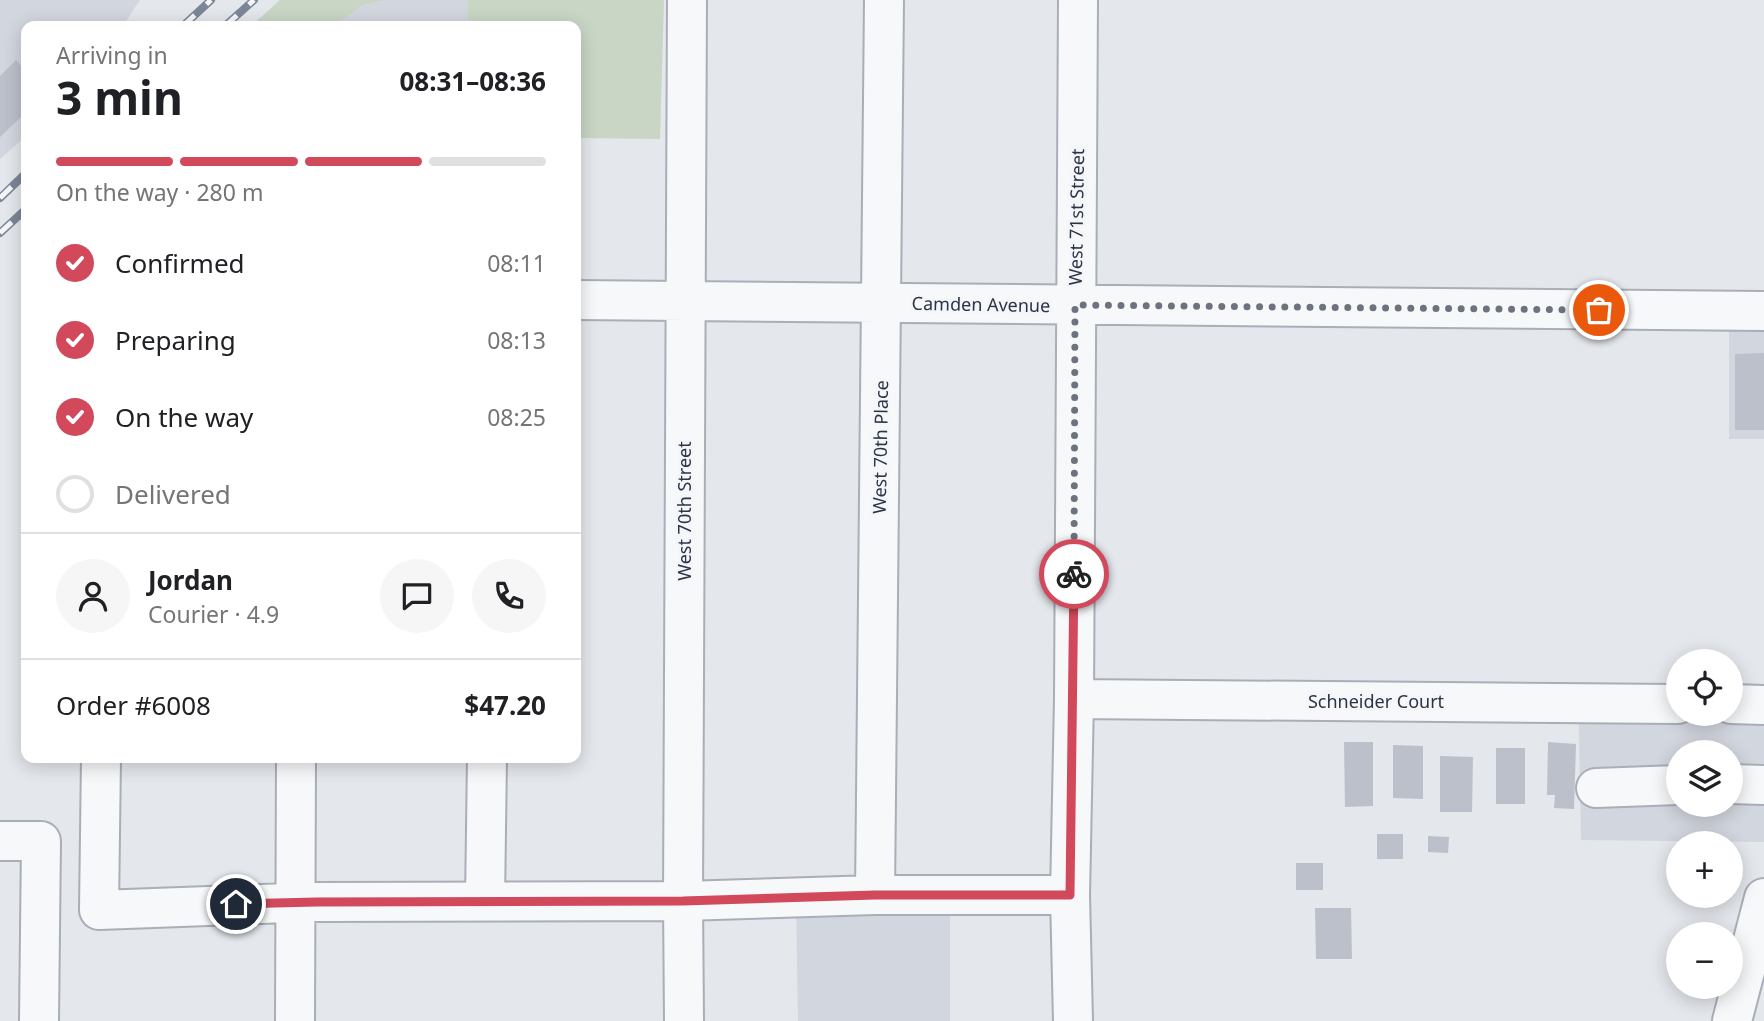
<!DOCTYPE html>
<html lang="en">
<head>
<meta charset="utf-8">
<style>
	body { margin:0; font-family:"Noto Sans",sans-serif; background:#f6f6f6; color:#202124; height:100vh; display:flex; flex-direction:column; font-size:26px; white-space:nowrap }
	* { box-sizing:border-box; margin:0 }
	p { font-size:23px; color:#757577 }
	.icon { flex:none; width:38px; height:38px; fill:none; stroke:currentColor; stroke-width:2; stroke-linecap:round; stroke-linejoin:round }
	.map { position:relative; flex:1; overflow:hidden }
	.panel { position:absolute; left:21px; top:21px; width:560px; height:742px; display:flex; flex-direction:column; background:#fff; border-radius:14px; box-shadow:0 4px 18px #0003 }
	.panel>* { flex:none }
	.tools { position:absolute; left:1666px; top:649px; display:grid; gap:14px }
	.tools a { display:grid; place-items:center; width:77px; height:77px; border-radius:50%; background:#fff; box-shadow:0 4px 18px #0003; font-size:35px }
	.pin { position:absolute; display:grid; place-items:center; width:60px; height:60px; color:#fff; margin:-30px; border:4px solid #fff; border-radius:50%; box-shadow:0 2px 7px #0007 }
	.courier { position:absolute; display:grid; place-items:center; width:70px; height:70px; margin:-35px; border:5px solid #d1495b; border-radius:50%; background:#fff; color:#222; box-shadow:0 2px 9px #0007 }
	.overview em { font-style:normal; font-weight:700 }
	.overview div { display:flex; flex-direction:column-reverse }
	.overview { display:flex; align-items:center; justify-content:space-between; height:119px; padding:0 35px }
	h1 { font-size:46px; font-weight:700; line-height:52px }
	.bar { display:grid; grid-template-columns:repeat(4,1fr); gap:10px 7px; align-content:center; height:84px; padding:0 35px }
	.bar i { height:9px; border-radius:5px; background:#e0e0e0 }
	.bar .active { background:#d1495b }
	.bar p { grid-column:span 4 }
	.line { display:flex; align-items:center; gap:18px; padding:0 35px; border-top:2px solid #e0e0e0 }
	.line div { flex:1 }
	.round { display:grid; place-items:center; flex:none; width:74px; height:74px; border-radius:37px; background:#f6f6f6 }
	ol { padding:0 35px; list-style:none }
	li { display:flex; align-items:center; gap:21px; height:77px }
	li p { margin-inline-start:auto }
	li .icon { padding:7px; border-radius:50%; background:#d1495b; color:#fff; stroke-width:4 }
	li:last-child { color:#757577 }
	li i { width:38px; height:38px; border:4px solid #e0e0e0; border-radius:50% }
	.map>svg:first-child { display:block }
	.built { fill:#d2d6de; fill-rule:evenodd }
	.green { fill:#c9d6c5 }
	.building { fill:#bbc0ca }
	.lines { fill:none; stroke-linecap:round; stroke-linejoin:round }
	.minor-casing { stroke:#a9aeb7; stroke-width:42 }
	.minor { stroke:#f7f8fa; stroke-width:38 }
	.rail-casing { stroke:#7d8696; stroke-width:8 }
	.rail { stroke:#f4f6f9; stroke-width:5; stroke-dasharray:16; stroke-linecap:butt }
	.done { stroke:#6c737f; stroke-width:7; stroke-dasharray:0 12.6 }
	.route { stroke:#d1495b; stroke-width:9 }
	.labels { text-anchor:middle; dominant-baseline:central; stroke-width:6; stroke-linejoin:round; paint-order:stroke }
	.street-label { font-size:18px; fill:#2b3445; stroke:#f4f6f9 }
</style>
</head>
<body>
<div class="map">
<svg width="1764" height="1021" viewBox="0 0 1764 1021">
	<rect width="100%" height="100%" fill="#e4e7ec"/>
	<path class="built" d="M0,0h140l-17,26h-97v110l-26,23z
		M387,0h81l-1,26h-133l29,-21z
		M1729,318l35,1v120h-35z
		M1578,685l100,29h53l33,-27v155l-183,-2zM1678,752h53v53h-53z
		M950,901v120h-152l-2,-118z"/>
	<path class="green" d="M280,0h107l-24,5 -29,21h-83z
		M468,0h196l-4,139 -84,-1v-112h-109z"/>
	<path class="building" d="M16,60l10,11v41l-26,25v-61z
		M1764,353v77h-29v-76z
		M1344,742h29v64l-28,1z
		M1548,742l28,2 -2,65 -20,-1 1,-13h-8z
		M1393,745l30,1v53l-30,-1z
		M1496,748h29v56h-29z
		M1440,756l33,1 -1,55h-32z
		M1377,834h26v25h-26z
		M1428,836l21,1 -1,16 -20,-1z
		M1296,863h27v27h-27z
		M1315,908h36l1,51h-36z"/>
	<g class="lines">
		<defs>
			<path id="minor" d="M576,300l1188,11
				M1074,699l604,5
				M1731,704l33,1
				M101,758l-2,152 218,-8 366,-1 192,-6h195
				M1731,784l33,1
				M1596,788l82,-3
				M0,841h41l-2,180
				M875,895l9,-895
				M485,901l2,-143
				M295,1021l1,-263
				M684,1021l-1,-120 4,-901
				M1073,1021l-3,-126 4,-196 4,-699
				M1732,1021l32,-123"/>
		</defs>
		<use href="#minor" class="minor-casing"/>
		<use href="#minor" class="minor"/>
		<defs>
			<path id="rail" d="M183,26l28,-26
				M225,26l29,-26
				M0,198l26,-25
				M0,233l26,-24"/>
		</defs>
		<use href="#rail" class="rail-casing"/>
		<use href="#rail" class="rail"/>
	</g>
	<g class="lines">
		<path class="done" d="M1074,574l1,-269 524,5"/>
		<path class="route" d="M236,904l81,-2 366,-1 192,-6h195l4,-321"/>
	</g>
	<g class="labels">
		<g class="street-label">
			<text transform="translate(1076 217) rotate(-89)">West 71st Street</text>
			<text transform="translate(981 304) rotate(1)">Camden Avenue</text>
			<text transform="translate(880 447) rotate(-89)">West 70th Place</text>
			<text transform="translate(684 511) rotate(-90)">West 70th Street</text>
			<text x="1376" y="701">Schneider Court</text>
		</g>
	</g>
</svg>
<div class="tools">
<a><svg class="icon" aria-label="locate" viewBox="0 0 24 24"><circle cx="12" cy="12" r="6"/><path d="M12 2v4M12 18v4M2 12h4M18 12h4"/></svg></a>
<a><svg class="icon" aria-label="layers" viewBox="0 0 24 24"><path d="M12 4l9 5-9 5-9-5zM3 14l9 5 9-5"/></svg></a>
<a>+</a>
<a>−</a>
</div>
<div class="pin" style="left:1599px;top:310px;background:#ea580c"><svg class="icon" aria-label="bag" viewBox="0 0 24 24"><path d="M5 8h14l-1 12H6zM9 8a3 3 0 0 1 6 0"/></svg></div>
<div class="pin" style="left:236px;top:904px;background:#1f2937"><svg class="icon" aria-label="home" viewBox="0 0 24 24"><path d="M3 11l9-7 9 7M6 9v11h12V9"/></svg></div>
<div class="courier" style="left:1074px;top:574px"><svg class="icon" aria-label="bike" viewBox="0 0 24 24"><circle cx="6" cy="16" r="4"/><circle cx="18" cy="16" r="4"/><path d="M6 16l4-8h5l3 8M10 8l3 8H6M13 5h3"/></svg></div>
<section class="panel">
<div class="overview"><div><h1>3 min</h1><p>Arriving in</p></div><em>08:31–08:36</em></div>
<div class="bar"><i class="active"></i><i class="active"></i><i class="active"></i><i></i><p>On the way · 280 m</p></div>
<ol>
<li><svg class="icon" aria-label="check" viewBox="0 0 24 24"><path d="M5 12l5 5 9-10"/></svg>Confirmed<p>08:11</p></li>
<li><svg class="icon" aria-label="check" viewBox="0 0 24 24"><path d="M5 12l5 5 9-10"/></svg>Preparing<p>08:13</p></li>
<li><svg class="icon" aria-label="check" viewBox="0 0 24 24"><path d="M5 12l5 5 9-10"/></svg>On the way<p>08:25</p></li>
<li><i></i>Delivered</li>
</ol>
<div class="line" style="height:126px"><a class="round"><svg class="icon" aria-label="person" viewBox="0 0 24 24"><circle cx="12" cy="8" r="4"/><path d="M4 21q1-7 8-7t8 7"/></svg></a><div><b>Jordan</b><p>Courier · 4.9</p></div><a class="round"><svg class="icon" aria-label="chat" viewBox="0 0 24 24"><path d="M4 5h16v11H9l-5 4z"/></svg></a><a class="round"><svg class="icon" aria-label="phone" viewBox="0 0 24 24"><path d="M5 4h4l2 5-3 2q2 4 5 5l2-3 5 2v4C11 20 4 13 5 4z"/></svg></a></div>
<div class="line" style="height:91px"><div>Order #6008</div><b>$47.20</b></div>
</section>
</div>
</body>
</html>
